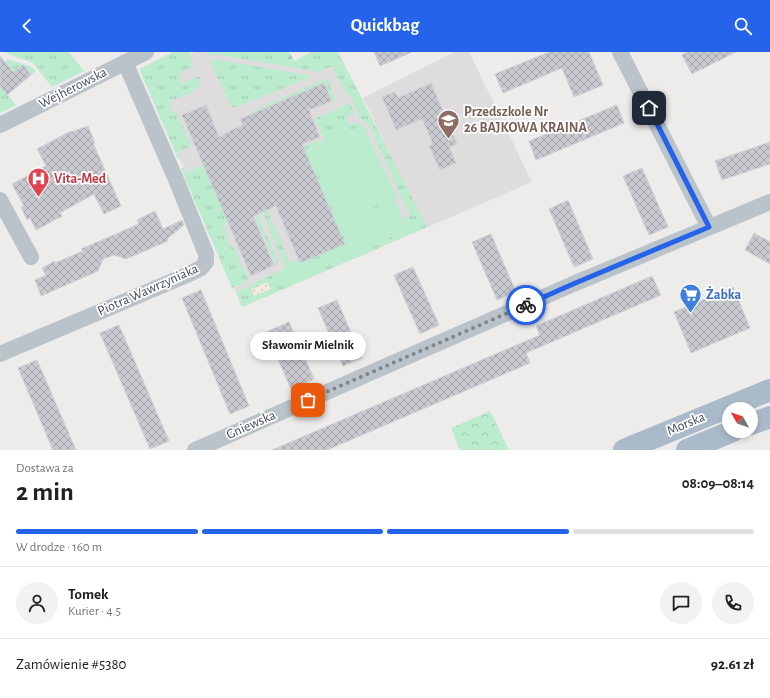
<!DOCTYPE html>
<html lang="pl">
<head>
<meta charset="utf-8">
<style>
	body { margin:0; font-family:"Alegreya Sans",sans-serif; background:#f2f2f2; color:#202124; height:100vh; display:flex; flex-direction:column; font-size:15px; white-space:nowrap }
	* { box-sizing:border-box; margin:0 }
	p { font-size:13px; color:#757577 }
	.icon { flex:none; width:22px; height:22px; fill:none; stroke:currentColor; stroke-width:2; stroke-linecap:round; stroke-linejoin:round }
	.map { position:relative; height:398px; overflow:hidden }
	.side { display:flex; flex-direction:column; background:#fff; flex:1 }
	.side>* { flex:none }
	.needle { width:26px; rotate:310deg }
	.buttons { position:absolute; left:722px; top:350px; display:grid; gap:8px }
	.buttons a { display:grid; place-items:center; width:36px; height:36px; border-radius:50%; background:#fff; box-shadow:0 2px 6px #0003; font-size:20px }
	.pin { position:absolute; display:grid; place-items:center; width:34px; height:34px; color:#fff; margin:-17px; border-radius:8px; box-shadow:0 2px 6px #0006 }
	.courier { position:absolute; display:grid; place-items:center; width:40px; height:40px; margin:-20px; border:3px solid #2563eb; border-radius:50%; background:#fff; color:#222; box-shadow:0 1px 5px #0007 }
	.bubble { position:absolute; height:28px; border-radius:14px; background:#fff; box-shadow:0 2px 6px #0003; font-size:13px; font-weight:600; line-height:28px; text-align:center }
	.head em { font-style:normal; font-weight:600 }
	.head div { display:flex; flex-direction:column-reverse }
	.head { display:flex; align-items:center; justify-content:space-between; height:68px; padding:0 16px }
	h1 { font-size:26px; font-weight:600; line-height:30px }
	.bar { display:grid; grid-template-columns:repeat(4,1fr); gap:6px 4px; align-content:center; height:48px; padding:0 16px }
	.bar i { height:5px; border-radius:3px; background:#e0e0e0 }
	.bar .current { background:#2563eb }
	.bar p { grid-column:span 4 }
	.line { display:flex; align-items:center; gap:10px; padding:0 16px; border-top:1px solid #e0e0e0 }
	.line div { flex:1 }
	.round { display:grid; place-items:center; flex:none; width:42px; height:42px; border-radius:21px; background:#f2f2f2 }
	header { display:flex; justify-content:space-between; align-items:center; height:52px; padding:0 16px; background:#2563eb; color:#fff; font-size:18px; font-weight:600 }
	.map>svg:first-child { display:block }
	.education { fill:#dfdcdd }
	.grass { fill:url(#grass-tufts) }
	.forest { fill:url(#forest-firs) }
	.sand { fill:url(#sand-dots) }
	.park { fill:url(#park-crowns) }
	.pitch { fill:#baeccd }
	.building { fill:url(#building-cross-hatch); stroke:#cfd1d7 }
	.lines { fill:none; stroke-linecap:round; stroke-linejoin:round }
	.street { stroke:#bac3ca; stroke-width:16 }
	.primary { stroke:#abbaca; stroke-width:22 }
	.done { stroke:#80858b; stroke-width:4; stroke-dasharray:0 7.2 }
	.route { stroke:#2563eb; stroke-width:5 }
	.labels { text-anchor:middle; dominant-baseline:central; stroke-width:3.5; stroke-linejoin:round; paint-order:stroke }
	.street-label { font-size:14px; fill:#454e58; stroke:#fff }
	.education-label { font-size:14px; font-weight:bold; fill:#785e54; stroke:#fff; text-anchor:start }
	.health-label { font-size:14px; font-weight:bold; fill:#be3a42; stroke:#fff; text-anchor:start }
	.shop-label { font-size:14px; font-weight:bold; fill:#366cbe; stroke:#fff; text-anchor:start }
</style>
</head>
<body>
<header><svg class="icon" aria-label="back" viewBox="0 0 24 24"><path d="M15 5l-7 7 7 7"/></svg>Quickbag<svg class="icon" aria-label="search" viewBox="0 0 24 24"><circle cx="10" cy="10" r="6"/><path d="M15 15l6 6"/></svg></header>
<div class="map">
<svg width="770" height="398" viewBox="0 0 770 398">
	<defs>
		<pattern id="grass-tufts" width="24" height="20" patternUnits="userSpaceOnUse"><rect width="24" height="20" fill="#baeccd"/><path d="M3 7l-1-3M5 7V3M7 7l1-3M15 17l-1-3M17 17v-4M19 17l1-3" fill="none" stroke="#a1ccb2"/></pattern>
		<pattern id="forest-firs" width="22" height="20" patternUnits="userSpaceOnUse"><rect width="22" height="20" fill="#baeccd"/><path d="M5 1l3.5 6h-7zM16 11l3.5 6h-7z" fill="#a1ccb2"/></pattern>
		<pattern id="sand-dots" width="8" height="8" patternUnits="userSpaceOnUse"><rect width="8" height="8" fill="#f0eadb"/><path d="M2 2h.1M6 6h.1" fill="none" stroke="#cfcabe" stroke-width="1.8" stroke-linecap="round"/></pattern>
		<pattern id="park-crowns" width="20" height="18" patternUnits="userSpaceOnUse"><rect width="20" height="18" fill="#baeccd"/><path d="M2 6a3 3 0 1 1 6 0M12 15a3 3 0 1 1 6 0" fill="none" stroke="#a1ccb2"/></pattern>
		<pattern id="building-cross-hatch" width="8" height="8" patternUnits="userSpaceOnUse"><rect width="8" height="8" fill="#c8cad0"/><path d="M0 0l8 8M0 8l8-8" fill="none" stroke="#a4a6ac"/></pattern>
	</defs>
	<rect width="100%" height="100%" fill="#eeebeb"/>
	<path class="education" d="M195,0h94l5,9 18,-9h26l60,118 -35,-72 92,-46h14l63,130 -290,125 -96,-229z"/>
	<path class="grass" d="M6,0h63l15,19 -32,16 -19,-24 -25,-9z
		M173,0h17l1,2 -2,2 5,10 -15,8 4,10 16,-8 1,2 -1,8 -5,5 -25,11 4,10 3,-1 15,35 -13,6 2,6 -2,1 -38,-88v-2l3,-2z
		M206,0h67l5,12 11,1 5,-4 18,-9h26l89,175 -185,80 -6,-15 49,-24v-2l-37,-90 7,6 35,81 9,-3 2,3 43,-19 -72,-84 47,-20 1,2 4,-2 -9,-21 34,-16 2,3 4,8 -9,3 3,8 9,-3 5,3 -55,25 30,70 59,-23v2l-56,25 9,22 -98,43 2,7 154,-66 -4,-10 6,-4 -40,-89 -6,-6 -3,-1 -11,-26 -3,1 -15,-29 -12,5h-5l-101,-17 -6,2z
		M8,7l24,8 4,4 -5,4 -8,-10 -10,7 -8,-10z
		M213,7l100,17 -79,32 -4,-3 -20,-44z
		M326,27l2,1 8,20 -4,1 -8,-18 -73,31 -1,-2z
		M0,34l16,19 -16,8z
		M230,96l48,113v2l-2,2 -50,-116z
		M204,113l24,57 -6,3 4,4 -1,1 1,3h1l1,2 -2,1 6,12 2,-1 14,32 -1,2 -15,7 -51,-119 3,-2 2,6z"/>
	<path class="forest" d="M273,0h16l5,9 -4,4 -12,-1z"/>
	<path class="sand" d="M267,230l4,7 -17,7 -3,-7z"/>
	<path class="park" d="M490,359l19,39h-49l-9,-22z"/>
	<path class="pitch" d="M363,73l34,72 -59,24 -30,-71z
		M395,148l13,30 -137,59 -4,-7 83,-37 -10,-21z"/>
	<path class="building" d="M374,0h38l-32,14z
		M549,0h40l14,33 -29,12 -12,-29 -59,25 -8,-19z
		M688,0h48l-44,22 -10,-19z
		M0,4l13,16 10,-7 8,10 -24,20 -7,-9z
		M324,31l8,18 -23,9 11,27 -18,7 43,100 -45,19 -24,-57 -23,10 21,49 -23,11 -69,-161 24,-10 13,32 14,-8 10,-3 -3,-7z
		M431,31l26,61 -8,3 7,16 -16,7 -11,-24 4,-2 -11,-25 -26,11 -14,-33 13,-5 3,6z
		M617,53l7,18 -88,37 -7,-19z
		M88,74l7,17h-2l28,63 -17,8 -10,-20 -34,19 2,3 -26,14 -6,-12 -3,2 -6,-13 3,-1 -12,-22 34,-18 -9,-17 34,-18v1z
		M770,90v22l-48,16 -7,-19z
		M642,116l26,59 -19,8 -26,-59z
		M568,148l25,59 -19,8 -25,-58z
		M155,159l8,18 19,-9 2,5 -17,14 1,2 -42,18 -12,-4 -11,4 -5,12 -57,25 -6,-16 11,-5 -4,-7 13,-7v2l28,-12 -2,-2 58,-25 -2,-4z
		M754,181l16,9v22l-25,-14z
		M491,182l25,58 -19,8 -25,-58z
		M413,215l26,58 -19,9 -26,-59z
		M652,224l9,19 -135,58 4,10 -203,87h-55l268,-115 -4,-9z
		M733,235l17,41 -59,25 -17,-41z
		M201,238l48,116 -19,8 -48,-116z
		M337,248l25,58 -19,8 -25,-58z
		M289,270l25,57 -23,10 -25,-57z
		M119,273l50,116 -19,8 -50,-116z
		M37,308l39,90h-23l-35,-82z"/>
	<g class="lines">
		<path class="street" d="M620,0l89,175
			M0,73l146,-73
			M0,148l31,57
			M0,302l187,-79 14,-7 5,-6v-8l-29,-72 -52,-120
			M195,398l150,-66 192,-84 36,-16 197,-82"/>
		<path class="primary" d="M751,372l19,-7
			M624,398l146,-60
			M687,398l46,-19"/>
	</g>
	<g class="lines">
		<path class="done" d="M308,348l218,-95"/>
		<path class="route" d="M526,253l47,-21 136,-57 -60,-119"/>
	</g>
	<defs>
		<symbol id="school-pin" viewBox="-11 -11 22 30"><path d="M0 17L-7.5 6A9.5 9.5 0 1 1 7.5 6Z" fill="#8d6e63" stroke="#fff"/><path d="M0-5L7-2L0 1L-7-2ZM-4 1L0 2.5L4 1V4Q0 6-4 4Z" fill="#fff"/></symbol>
		<symbol id="hospital-pin" viewBox="-11 -11 22 30"><path d="M0 17L-7.5 6A9.5 9.5 0 1 1 7.5 6Z" fill="#e0444e" stroke="#fff"/><path d="M-5-5h3v3.5h4V-5h3V5h-3V1.5h-4V5h-3Z" fill="#fff"/></symbol>
		<symbol id="supermarket-pin" viewBox="-11 -11 22 30"><path d="M0 17L-7.5 6A9.5 9.5 0 1 1 7.5 6Z" fill="#3f7fe0" stroke="#fff"/><path d="M-6-5.5h2.5l.6 2H6L4.5 2H-2.5L-4.4-4H-6ZM-1.5 3.2a1.3 1.3 0 1 0 .1 0ZM3 3.2a1.3 1.3 0 1 0 .1 0Z" fill="#fff"/></symbol>
	</defs>
	<g fill-rule="evenodd">
		<use href="#school-pin" x="436" y="56" width="25" height="34"/>
		<use href="#hospital-pin" x="26" y="114" width="25" height="34"/>
		<use href="#supermarket-pin" x="678" y="230" width="25" height="34"/>
	</g>
	<g class="labels">
		<g class="street-label">
			<text transform="translate(73 36) rotate(-27)">Wejherowska</text>
			<text transform="translate(148 238) rotate(-24)">Piotra Wawrzyniaka</text>
			<text transform="translate(686 372) rotate(-23)">Morska</text>
			<text transform="translate(251 373) rotate(-24)">Gniewska</text>
		</g>
		<g class="education-label">
			<text x="464" y="60">Przedszkole Nr<tspan x="464" dy="16">26 BAJKOWA KRAINA</tspan></text>
		</g>
		<g class="health-label">
			<text x="54" y="127">Vita-Med</text>
		</g>
		<g class="shop-label">
			<text x="706" y="243">Żabka</text>
		</g>
	</g>
</svg>
<div class="buttons">
<a><svg class="needle" viewBox="-14 -14 28 28"><path d="M0-13l5 13h-10z" fill="#e53935"/><path d="M0 13l5-13h-10z" fill="#757577"/></svg></a>
</div>
<div class="pin" style="left:308px;top:348px;background:#ea580c"><svg class="icon" aria-label="bag" viewBox="0 0 24 24"><path d="M5 8h14l-1 12H6zM9 8a3 3 0 0 1 6 0"/></svg></div>
<div class="pin" style="left:649px;top:56px;background:#1f2937"><svg class="icon" aria-label="home" viewBox="0 0 24 24"><path d="M3 11l9-7 9 7M6 9v11h12V9"/></svg></div>
<div class="courier" style="left:526px;top:253px"><svg class="icon" aria-label="bike" viewBox="0 0 24 24"><circle cx="6" cy="16" r="4"/><circle cx="18" cy="16" r="4"/><path d="M6 16l4-8h5l3 8M10 8l3 8H6M13 5h3"/></svg></div>
<div class="bubble" style="left:250px;top:280px;width:116px">Sławomir Mielnik</div>
</div>
<section class="side">
<div class="head"><div><h1>2 min</h1><p>Dostawa za</p></div><em>08:09–08:14</em></div>
<div class="bar"><i class="current"></i><i class="current"></i><i class="current"></i><i></i><p>W drodze · 160 m</p></div>
<div class="line" style="height:72px"><a class="round"><svg class="icon" aria-label="person" viewBox="0 0 24 24"><circle cx="12" cy="8" r="4"/><path d="M4 21q1-7 8-7t8 7"/></svg></a><div><b>Tomek</b><p>Kurier · 4.5</p></div><a class="round"><svg class="icon" aria-label="chat" viewBox="0 0 24 24"><path d="M4 5h16v11H9l-5 4z"/></svg></a><a class="round"><svg class="icon" aria-label="phone" viewBox="0 0 24 24"><path d="M5 4h4l2 5-3 2q2 4 5 5l2-3 5 2v4C11 20 4 13 5 4z"/></svg></a></div>
<div class="line" style="height:52px"><div>Zamówienie #5380</div><b>92.61 zł</b></div>
</section>
</body>
</html>
